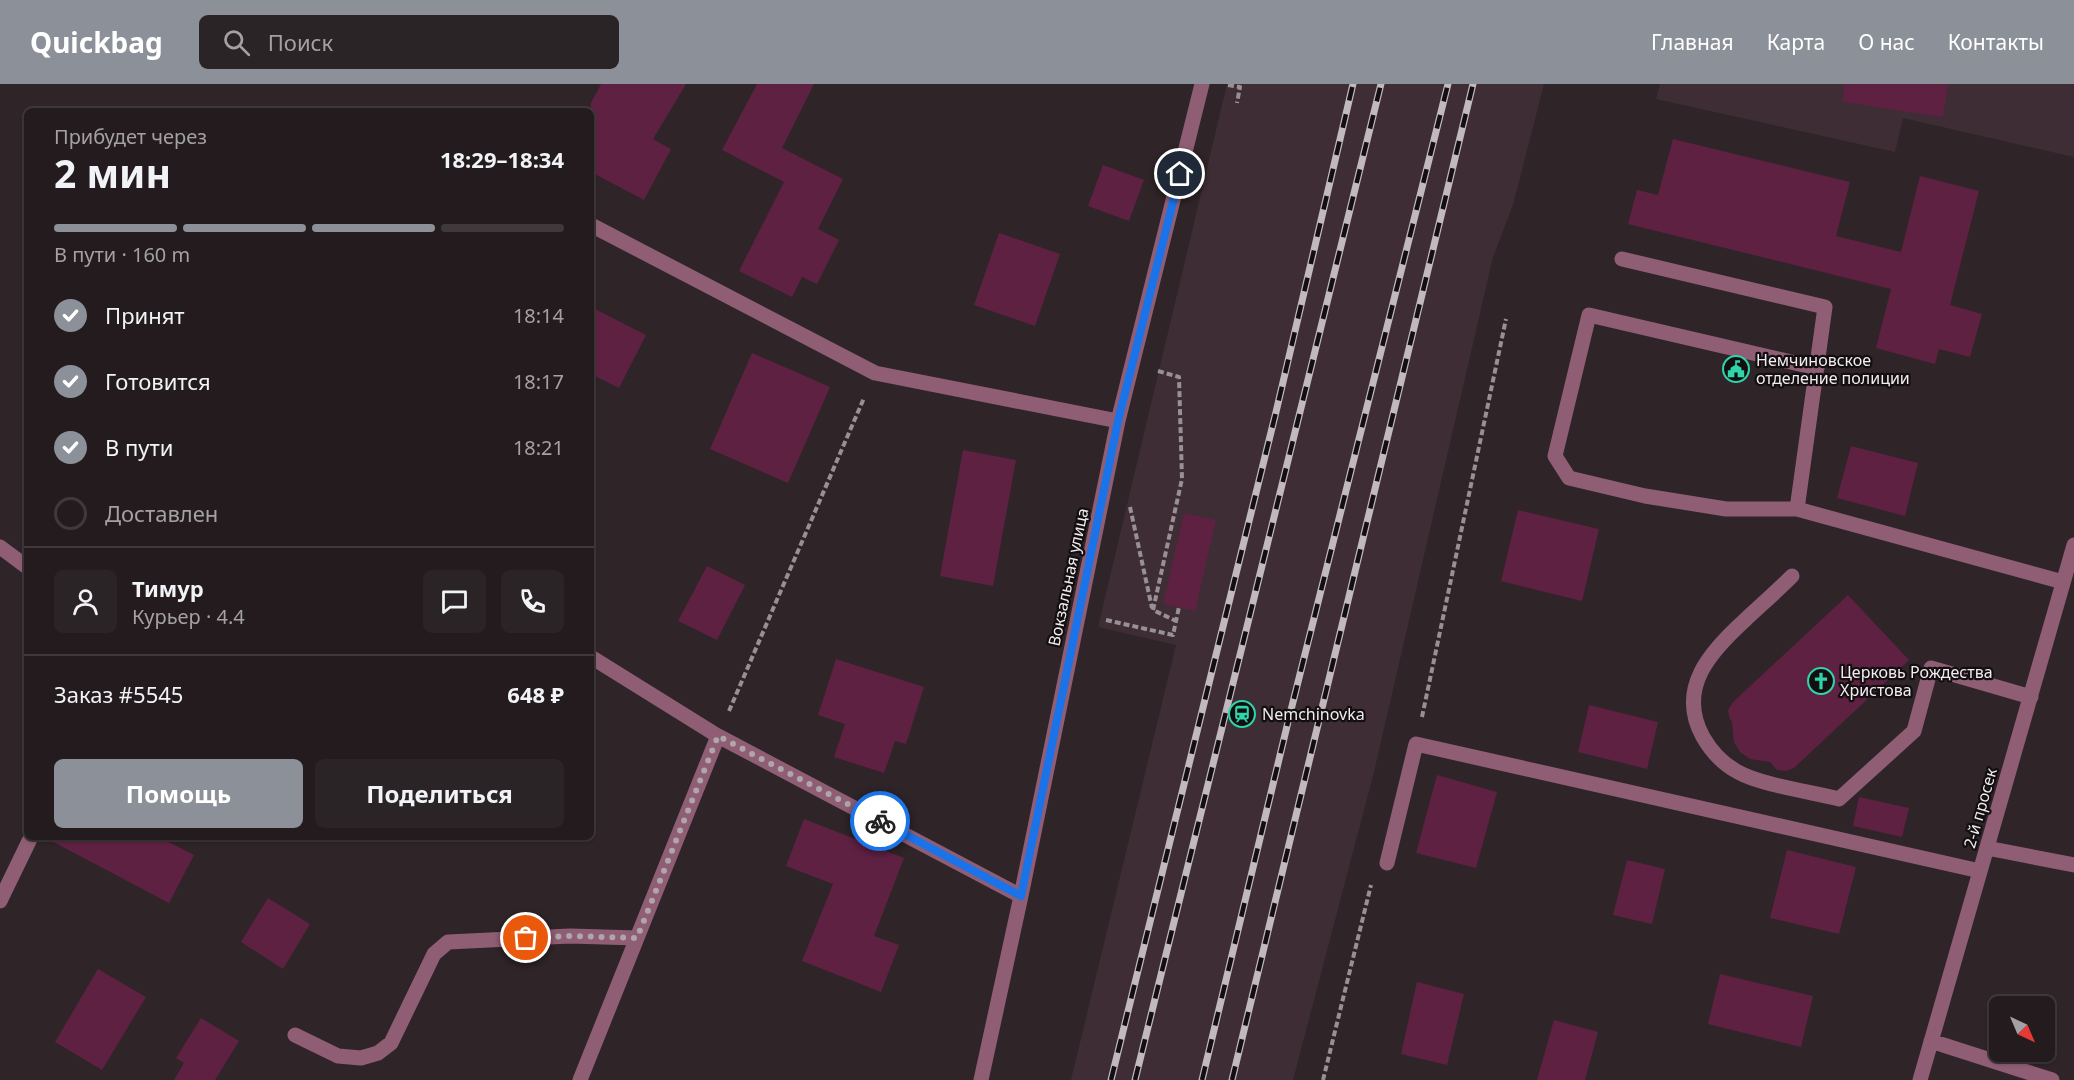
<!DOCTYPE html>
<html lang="ru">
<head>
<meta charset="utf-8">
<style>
	body { margin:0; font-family:"Noto Sans",sans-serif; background:#2b2427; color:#f1f3f6; height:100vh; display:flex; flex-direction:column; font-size:22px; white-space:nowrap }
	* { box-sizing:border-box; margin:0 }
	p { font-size:20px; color:#a3a1a4 }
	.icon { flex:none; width:33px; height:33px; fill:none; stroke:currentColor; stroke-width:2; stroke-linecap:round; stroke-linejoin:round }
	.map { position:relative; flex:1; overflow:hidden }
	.panel { position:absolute; left:24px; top:24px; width:570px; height:732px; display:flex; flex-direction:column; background:#231b1e; border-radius:9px; box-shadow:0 2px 4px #0004,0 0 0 2px #40393c }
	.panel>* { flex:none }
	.needle { width:39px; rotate:136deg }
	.fabs { position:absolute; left:1989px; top:912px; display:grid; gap:12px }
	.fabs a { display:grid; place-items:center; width:66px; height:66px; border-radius:9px; background:#231b1e; box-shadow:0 2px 4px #0004,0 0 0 2px #40393c; font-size:30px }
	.pin { position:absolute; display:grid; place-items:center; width:51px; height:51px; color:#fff; margin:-26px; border:3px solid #fff; border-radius:50%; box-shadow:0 2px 6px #0007 }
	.courier { position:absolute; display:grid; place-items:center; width:60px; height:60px; margin:-30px; border:4px solid #1a73e8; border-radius:50%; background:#fff; color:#222; box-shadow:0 2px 8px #0007 }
	.overview em { font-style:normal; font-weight:700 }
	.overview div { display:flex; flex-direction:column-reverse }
	.overview { display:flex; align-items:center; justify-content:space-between; height:102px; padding:0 30px }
	h1 { font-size:39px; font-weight:700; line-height:45px }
	.bar { display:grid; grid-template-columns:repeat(4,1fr); gap:9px 6px; align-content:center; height:72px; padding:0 30px }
	.bar i { height:8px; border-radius:4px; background:#40393c }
	.bar .on { background:#8c9099 }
	.bar p { grid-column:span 4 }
	.line { display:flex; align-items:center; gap:15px; padding:0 30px; border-top:2px solid #40393c }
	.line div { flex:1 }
	.round { display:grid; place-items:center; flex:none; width:63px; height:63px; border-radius:9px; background:#2b2427 }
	ol { padding:0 30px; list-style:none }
	li { display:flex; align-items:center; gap:18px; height:66px }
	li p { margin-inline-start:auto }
	li .icon { padding:6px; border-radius:50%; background:#8c9099; color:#fff; stroke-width:4 }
	li:last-child { color:#a3a1a4 }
	li i { width:33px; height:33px; border:3px solid #40393c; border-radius:50% }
	.action { display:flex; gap:12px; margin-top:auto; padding:12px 30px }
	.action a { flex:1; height:69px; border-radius:9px; background:#8c9099; color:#fff; font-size:24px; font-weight:700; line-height:69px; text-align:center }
	.action a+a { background:#2b2427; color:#f1f3f6 }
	header { display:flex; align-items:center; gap:36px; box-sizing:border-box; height:84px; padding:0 30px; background:#8c9099; color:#fff }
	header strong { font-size:28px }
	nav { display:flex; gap:33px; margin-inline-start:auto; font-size:21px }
	.search { width:420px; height:54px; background:#2b2427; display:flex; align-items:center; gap:15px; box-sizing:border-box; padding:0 21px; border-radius:9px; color:#a3a1a4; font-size:22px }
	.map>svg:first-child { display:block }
	.built { fill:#3e2d35 }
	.building { fill:#5f2142 }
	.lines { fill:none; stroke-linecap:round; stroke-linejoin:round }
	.path { stroke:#999093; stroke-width:4; stroke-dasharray:6 3; stroke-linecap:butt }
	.minor { stroke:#8f5e75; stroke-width:15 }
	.rail-casing { stroke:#c1b9bd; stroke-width:7 }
	.rail { stroke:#130f11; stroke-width:4.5; stroke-dasharray:14; stroke-linecap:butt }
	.done { stroke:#aea6a9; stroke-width:6; stroke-dasharray:0 10.8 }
	.route { stroke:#1a73e8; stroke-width:8 }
	.labels { text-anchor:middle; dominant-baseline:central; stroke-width:4.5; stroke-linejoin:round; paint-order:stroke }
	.poi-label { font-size:16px; fill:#f3ecef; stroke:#130f11; text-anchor:start }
	.street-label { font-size:16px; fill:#f3ecef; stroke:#130f11 }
</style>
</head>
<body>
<header>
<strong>Quickbag</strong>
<div class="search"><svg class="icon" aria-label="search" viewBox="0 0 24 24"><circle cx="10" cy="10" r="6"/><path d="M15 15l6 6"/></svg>Поиск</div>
<nav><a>Главная</a><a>Карта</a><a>О нас</a><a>Контакты</a></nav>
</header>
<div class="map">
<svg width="2074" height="996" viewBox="0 0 2074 996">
	<rect width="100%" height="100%" fill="#2f2428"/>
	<path class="built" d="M1227,0h317l-31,121 -20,52 -119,515 -81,308h-222l105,-435 -78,-18z
		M1660,0h414v73l-171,-39 -8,34 -239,-53z"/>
	<path class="building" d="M601,0h85l-33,55 18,10 -27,51 -53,-28v-69z
		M757,0h57l-32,64 61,31 -25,50 21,11 -22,44 -15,-7 -10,20 -53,-26 45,-89 -62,-32z
		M1844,0h104l-5,33 -100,-15z
		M1673,55l177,43 -14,54 65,16 19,-76 59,15 -29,114 32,9 -12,43 -31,-8 -4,15 -59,-16 15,-59 -263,-65 9,-34 21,5z
		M1103,81l41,15 -15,41 -41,-15z
		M999,149l61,21 -25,72 -61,-21z
		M591,223l55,28 -27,53 -28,-14z
		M752,269l78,34 -42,96 -78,-34z
		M1851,362l67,17 -13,53 -68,-18z
		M963,366l53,10 -23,126 -53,-10z
		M1518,426l81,19 -17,72 -81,-20z
		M1184,429l32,7 -21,91 -32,-7z
		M707,482l38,19 -28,55 -39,-19z
		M1848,511l61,65 -115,108 -8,3 -9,-1 -7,-8 -20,-3 -10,-7 -6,-10 -2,-20 -2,-3 -2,-9 5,-8z
		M836,575l88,28 -18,57 -11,-3 -11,32 -50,-16 11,-33 -27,-9z
		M1589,621l69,17 -11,47 -69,-17z
		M1437,691l60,17 -21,76 -60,-15z
		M1859,713l50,11 -7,29 -49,-11z
		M804,735l100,39 -30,78 25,9 -18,47 -79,-31 31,-77 -47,-18z
		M44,753h115l35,18 -25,48z
		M1787,766l69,17 -17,67 -69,-16z
		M1627,776l38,9 -13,55 -39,-9z
		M268,814l42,26 -27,45 -42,-27z
		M98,885l48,28 -44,73 -47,-28z
		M1720,890l93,22 -12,51 -93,-23z
		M1417,898l47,12 -17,71 -46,-11z
		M201,934l38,23 -24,39h-41l10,-17 -8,-5z
		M1554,936l44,12 -13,48h-48z"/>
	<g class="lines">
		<path class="path" d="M1228,1l12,2 -3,16
			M1158,287l21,6 3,102 -29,131 23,11
			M1130,423l22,101
			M1106,536l67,15 6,-28
			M729,627l135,-313
			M1422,633l84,-398
			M1323,996l48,-195"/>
		<path class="minor" d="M591,141l284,148 243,48
			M1622,175l203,48 -28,202 266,73
			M1797,425h-71l-81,-13 -76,-18 -14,-22 34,-141 228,53
			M0,463l27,20
			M1792,492c-15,15 -31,29 -47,44 -34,31 -69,68 -42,117 8,14 20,27 35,35 23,13 74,20 101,27l75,-68 17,-63 100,29
			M591,573l127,79 303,160
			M1987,764l87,17
			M1387,779l29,-119 564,127
			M0,817l31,-64
			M295,951l43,21 23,2 17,-5 13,-10 43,-89 14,-12 122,-6 67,2
			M1931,957l121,39
			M580,996l138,-344
			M981,996l40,-184 97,-475 84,-337
			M1920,996l154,-535"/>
		<defs>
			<path id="rail" d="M1111,996l165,-668 77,-328
				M1135,996l246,-996
				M1202,996l86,-358 160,-638
				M1232,996l241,-996"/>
		</defs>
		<use href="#rail" class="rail-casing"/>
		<use href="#rail" class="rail"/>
	</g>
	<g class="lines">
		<path class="done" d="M526,854l44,-2 67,2 81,-202 162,85"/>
		<path class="route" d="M880,737l141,75 97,-475 62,-247"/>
	</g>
	<defs>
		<symbol id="civic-ring" viewBox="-11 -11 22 22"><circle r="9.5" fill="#130f11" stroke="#2fd4aa" stroke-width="1.5"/><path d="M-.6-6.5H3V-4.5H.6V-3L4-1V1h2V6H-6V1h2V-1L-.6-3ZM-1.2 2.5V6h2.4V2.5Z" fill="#2fd4aa"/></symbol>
		<symbol id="church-ring" viewBox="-11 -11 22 22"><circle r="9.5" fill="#130f11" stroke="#2fd4aa" stroke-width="1.5"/><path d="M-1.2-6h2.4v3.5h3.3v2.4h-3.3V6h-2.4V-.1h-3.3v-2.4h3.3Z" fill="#2fd4aa"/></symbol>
		<symbol id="station-ring" viewBox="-11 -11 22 22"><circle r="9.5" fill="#130f11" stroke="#2fd4aa" stroke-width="1.5"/><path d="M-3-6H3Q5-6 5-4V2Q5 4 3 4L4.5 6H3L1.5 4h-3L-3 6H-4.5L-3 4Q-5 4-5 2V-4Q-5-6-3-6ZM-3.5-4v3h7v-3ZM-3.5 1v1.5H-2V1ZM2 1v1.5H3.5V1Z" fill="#2fd4aa"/></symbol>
	</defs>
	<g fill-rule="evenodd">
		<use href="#civic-ring" x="1721" y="270" width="30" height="30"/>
		<use href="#church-ring" x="1806" y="582" width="30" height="30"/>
		<use href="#station-ring" x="1227" y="615" width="30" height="30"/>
	</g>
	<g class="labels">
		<g class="poi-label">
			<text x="1756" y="276">Немчиновское<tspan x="1756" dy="18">отделение полиции</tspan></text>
			<text x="1840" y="588">Церковь Рождества<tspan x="1840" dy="18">Христова</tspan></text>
			<text x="1262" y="630">Nemchinovka</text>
		</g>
		<g class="street-label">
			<text transform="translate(1068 493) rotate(-78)">Вокзальная улица</text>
			<text transform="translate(1980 724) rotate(-74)">2-й просек</text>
		</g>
	</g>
</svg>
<div class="fabs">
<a><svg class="needle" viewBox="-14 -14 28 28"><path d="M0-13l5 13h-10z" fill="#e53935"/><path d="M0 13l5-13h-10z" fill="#a3a1a4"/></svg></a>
</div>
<div class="pin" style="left:526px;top:854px;background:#ea580c"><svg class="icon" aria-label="bag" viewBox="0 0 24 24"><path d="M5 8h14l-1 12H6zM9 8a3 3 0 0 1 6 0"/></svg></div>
<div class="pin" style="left:1180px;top:90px;background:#1f2937"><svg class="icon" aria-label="home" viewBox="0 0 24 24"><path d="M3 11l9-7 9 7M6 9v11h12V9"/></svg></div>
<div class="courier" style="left:880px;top:737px"><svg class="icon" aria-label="bike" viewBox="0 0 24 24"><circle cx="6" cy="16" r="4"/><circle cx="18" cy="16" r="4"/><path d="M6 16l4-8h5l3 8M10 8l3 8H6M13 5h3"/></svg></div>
<section class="panel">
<div class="overview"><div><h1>2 мин</h1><p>Прибудет через</p></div><em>18:29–18:34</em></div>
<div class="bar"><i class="on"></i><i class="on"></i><i class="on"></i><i></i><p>В пути · 160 m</p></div>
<ol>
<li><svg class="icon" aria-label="check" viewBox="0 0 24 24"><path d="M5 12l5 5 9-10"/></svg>Принят<p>18:14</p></li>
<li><svg class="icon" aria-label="check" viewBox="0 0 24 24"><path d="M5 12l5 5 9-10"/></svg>Готовится<p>18:17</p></li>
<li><svg class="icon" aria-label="check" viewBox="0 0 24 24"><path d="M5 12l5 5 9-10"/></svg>В пути<p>18:21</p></li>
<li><i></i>Доставлен</li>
</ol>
<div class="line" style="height:108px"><a class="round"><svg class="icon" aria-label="person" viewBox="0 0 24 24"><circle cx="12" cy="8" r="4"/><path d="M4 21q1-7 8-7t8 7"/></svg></a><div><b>Тимур</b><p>Курьер · 4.4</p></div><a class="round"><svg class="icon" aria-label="chat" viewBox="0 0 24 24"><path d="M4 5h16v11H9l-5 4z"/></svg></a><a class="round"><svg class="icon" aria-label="phone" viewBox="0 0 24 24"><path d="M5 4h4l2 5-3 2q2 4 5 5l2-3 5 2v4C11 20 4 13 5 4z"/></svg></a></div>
<div class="line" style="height:78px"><div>Заказ #5545</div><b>648 ₽</b></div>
<div class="action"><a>Помощь</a><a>Поделиться</a></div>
</section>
</div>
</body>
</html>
